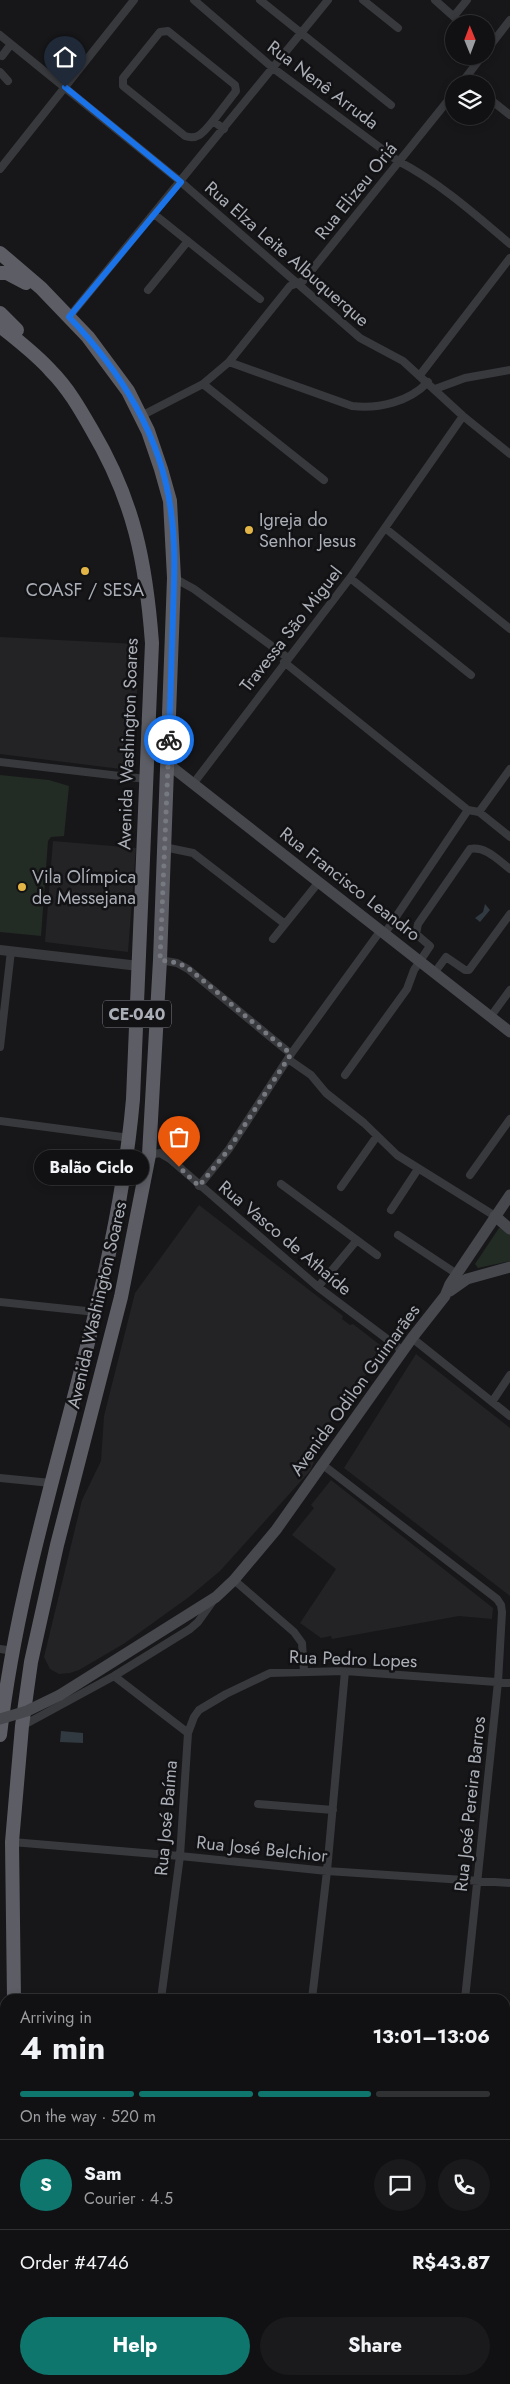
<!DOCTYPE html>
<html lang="en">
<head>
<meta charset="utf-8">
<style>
	body { margin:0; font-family:Jost,sans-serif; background:#1a1a1c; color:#f1f3f6; height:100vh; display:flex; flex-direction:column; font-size:19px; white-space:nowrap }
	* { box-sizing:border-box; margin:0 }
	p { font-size:16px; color:#9c9da0 }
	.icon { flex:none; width:28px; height:28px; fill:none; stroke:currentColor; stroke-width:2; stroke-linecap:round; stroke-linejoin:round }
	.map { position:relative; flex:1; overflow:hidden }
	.sheet { position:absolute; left:0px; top:1994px; width:510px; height:391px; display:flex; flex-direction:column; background:#111113; border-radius:15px 15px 0 0; box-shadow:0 2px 8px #0003,0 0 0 1px #303133 }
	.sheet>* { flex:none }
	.needle { width:32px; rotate:359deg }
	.fabs { position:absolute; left:445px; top:15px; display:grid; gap:10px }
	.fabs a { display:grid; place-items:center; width:50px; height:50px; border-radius:50%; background:#111113; box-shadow:0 2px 8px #0003,0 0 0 1px #303133; font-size:25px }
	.pin { position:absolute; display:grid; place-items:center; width:42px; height:42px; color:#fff; margin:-51px -21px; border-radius:50% 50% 50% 0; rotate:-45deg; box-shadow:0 0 5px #0007 }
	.pin .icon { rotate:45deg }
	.courier { position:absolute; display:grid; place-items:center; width:50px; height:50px; margin:-25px; border:4px solid #1a73e8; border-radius:50%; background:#fff; color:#222; box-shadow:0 1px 6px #0007 }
	.bubble { position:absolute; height:35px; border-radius:18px; background:#111113; box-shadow:0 2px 8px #0003,0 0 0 1px #303133; font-size:16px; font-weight:700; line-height:35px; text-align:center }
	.headline em { font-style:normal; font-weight:700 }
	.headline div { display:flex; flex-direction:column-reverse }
	.headline { display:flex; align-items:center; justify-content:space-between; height:85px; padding:0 20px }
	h1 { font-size:32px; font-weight:700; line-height:38px }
	.bar { display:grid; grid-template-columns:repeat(4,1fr); gap:8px 5px; align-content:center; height:60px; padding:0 20px }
	.bar i { height:6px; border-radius:4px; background:#303133 }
	.bar .current { background:#0f766e }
	.bar p { grid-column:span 4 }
	.line { display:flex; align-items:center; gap:12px; padding:0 20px; border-top:1px solid #303133 }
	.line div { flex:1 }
	.round { display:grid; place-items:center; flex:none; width:52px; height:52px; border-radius:26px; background:#1a1a1c }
	.cta { display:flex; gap:10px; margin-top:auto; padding:10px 20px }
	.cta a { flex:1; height:58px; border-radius:30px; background:#0f766e; color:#fff; font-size:20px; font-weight:700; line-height:58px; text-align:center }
	.cta a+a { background:#1a1a1c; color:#f1f3f6 }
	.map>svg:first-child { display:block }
	.built { fill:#232326 }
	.green { fill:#232b25 }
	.water { fill:#313941 }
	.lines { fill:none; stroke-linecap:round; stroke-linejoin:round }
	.minor { stroke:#38393d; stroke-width:8 }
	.tertiary { stroke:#38393d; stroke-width:10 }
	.secondary { stroke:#46484d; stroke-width:11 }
	.trunk { stroke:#5d5e65; stroke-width:14 }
	.secondary-bridge { stroke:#46484d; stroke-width:11 }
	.done { stroke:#777980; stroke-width:5; stroke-dasharray:0 9 }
	.route { stroke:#1a73e8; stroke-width:6 }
	.poi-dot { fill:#e2b546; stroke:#121214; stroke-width:2 }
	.labels { text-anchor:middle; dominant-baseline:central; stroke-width:5; stroke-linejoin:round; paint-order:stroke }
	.shield { fill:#121214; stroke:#7c7f86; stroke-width:1 }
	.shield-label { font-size:16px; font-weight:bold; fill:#aaaeb7 }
	.street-label { font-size:18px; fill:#aaaeb7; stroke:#121214 }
	.poi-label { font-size:18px; fill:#aaaeb7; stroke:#121214; text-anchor:start }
</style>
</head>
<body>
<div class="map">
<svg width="510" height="2384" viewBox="0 0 510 2384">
	<rect width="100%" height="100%" fill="#171719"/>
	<path class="built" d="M0,637l136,7 2,18 -3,104 -6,4 -129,-16z
		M53,841l83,7 -8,104 -83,-10z
		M199,1205l144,111 -1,3 8,6 3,-1 31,24 -27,40 -2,-1 -29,41 1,2 -18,25 5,7 -4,9 -90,100 -31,26 -64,46 -46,27 -9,3 -11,1 -9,-5 -6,-12 38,-157 19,-39 3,-45 31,-123z
		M416,1354l94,74v168l-166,-128z
		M331,1480l162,128 -1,11 -33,-3 -127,23 -1,-3 -10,2 -21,-15 36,-54 -44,-34 22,-27 -3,-3z
		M505,2292h5v92h-230l1,-4h224z"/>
	<path class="green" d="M0,775l49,5 20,6 -5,50 -13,1 -3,4 -7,95 -41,-4z
		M499,1228h4l7,5v28l-32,7 -3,-4z"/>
	<path class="water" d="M485,904l5,6 -10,12 -5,-4 8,-6z
		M61,1731l22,2v10l-23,-1z"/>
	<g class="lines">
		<path class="minor" d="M194,0l79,68 125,93c41,21 78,54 112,83
			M260,0l131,105
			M363,0l35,28
			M435,0l27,24
			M454,16l13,-16
			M0,35l181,147 179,156 43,23 60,55 47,38
			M486,51l24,-31
			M2,56l9,-12
			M0,72l8,9
			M461,84l21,-28
			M486,96l24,19
			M213,121l23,-30 -1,-6 -67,-54 -8,1 -37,46v8l62,50c14,5 20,-6 28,-15l11,8
			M0,169l134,-169
			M154,214l106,85
			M148,290l40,-49
			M69,317l259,-317
			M229,362l123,44c27,3 57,-4 76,-24
			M420,375l90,-117
			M203,384l121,96
			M435,389l30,-11 45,-8
			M141,416l62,-32 26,-22 61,-76 13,-5 151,-188
			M385,528l125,101
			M174,578l20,11 94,69
			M350,578l121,97
			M284,662l184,148 11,2 31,25
			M0,762l146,17
			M193,784l157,-206 113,-162
			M479,812l31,-43
			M164,847l29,6 92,71
			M385,933l83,-123
			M273,939l45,-56
			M160,960l17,3 11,6 103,85
			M435,972l11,-15 19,13h4l41,-56
			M491,1016l19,-26
			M0,1047l11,-96
			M288,1059l23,16 15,18 38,30 33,32 98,61
			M345,1075l62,-86 7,-19 16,-24 -14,-12 2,-10 52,-75c16,-3 28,11 40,20
			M0,1121l130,17
			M149,1155l11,-2 10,6 148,128 85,64
			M470,1175l40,-56
			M281,1184l96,71
			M199,1186l30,-37 62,-95 90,-124
			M341,1187l36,-51
			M391,1210l27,-41
			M398,1235l59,39
			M318,1287l39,-47
			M0,1302l96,10
			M412,1338l98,78
			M492,1402l18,-27
			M323,1465l174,134 4,6 1,7 -4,70 -33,317
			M0,1478l51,5
			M234,1580l60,52 8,11 2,28
			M0,1649l14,2
			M114,1676l74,57
			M22,1726l92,-50 76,-47 8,-7 15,-21
			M258,1804l75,6
			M12,1842l168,14 147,15 183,12
			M161,1999l19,-143 8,-123 6,-16 5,-7 27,-16 44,-21 75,-2 165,12
			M312,1999l15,-128 18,-200
			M505,2100l5,1
			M505,2281l5,1
			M119,2384l1,-4
			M270,2384v-4"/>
		<path class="tertiary" d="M0,950l139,16"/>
		<path class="secondary" d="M168,764l342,268
			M495,1216l15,13
			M450,1291l17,-12 43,-12
			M60,1695l156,-98 18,-17 42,-50 136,-192 33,-42 5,-12 60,-89"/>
		<path class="trunk" d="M0,253l41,35 47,49 40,54 20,40 13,38 9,32 4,77 -14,382 -11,195 -28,142 -64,248 -26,117 -9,64 -10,116 2,157
			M0,273h7l19,10
			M0,313l17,17
			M0,326c17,14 36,28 51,45 17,17 29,38 41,59 42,71 54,132 60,213l-19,456c-19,217 -108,420 -133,636
			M0,2327l5,-54"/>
		<path class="secondary-bridge" d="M0,1719l27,-8 33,-16"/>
	</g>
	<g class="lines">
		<path class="done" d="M169,740l-9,220 18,3 10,5 103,86 -62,95 -30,37 -20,-19"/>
		<path class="route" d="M65,87l116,95 -112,135c51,53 93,120 102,195 5,34 3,69 2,103 -1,42 -3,83 -4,125"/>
	</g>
	<g class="poi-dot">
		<circle cx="249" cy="530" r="5"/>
		<circle cx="85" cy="571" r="5"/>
		<circle cx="22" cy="887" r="5"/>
	</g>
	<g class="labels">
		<rect class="shield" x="103" y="1000.5" width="68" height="27" rx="4"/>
		<g class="shield-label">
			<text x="137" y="1014">CE-040</text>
		</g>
		<g class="street-label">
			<text transform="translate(323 85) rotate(37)">Rua Nenê Arruda</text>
			<text transform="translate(356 191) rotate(-51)">Rua Elizeu Oriá</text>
			<text transform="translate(287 254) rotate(41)">Rua Elza Leite Albuquerque</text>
			<text transform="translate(291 629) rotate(-52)">Travessa São Miguel</text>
			<text transform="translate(128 744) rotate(-88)">Avenida Washington Soares</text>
			<text transform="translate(350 884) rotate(38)">Rua Francisco Leandro</text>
			<text transform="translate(285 1238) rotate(40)">Rua Vasco de Athaíde</text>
			<text transform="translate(97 1305) rotate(-77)">Avenida Washington Soares</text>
			<text transform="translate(355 1390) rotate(-54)">Avenida Odilon Guimarães</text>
			<text transform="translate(353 1659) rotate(2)">Rua Pedro Lopes</text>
			<text transform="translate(470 1804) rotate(-84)">Rua José Pereira Barros</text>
			<text transform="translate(166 1818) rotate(-85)">Rua José Baíma</text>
			<text transform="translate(262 1849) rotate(6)">Rua José Belchior</text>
		</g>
		<g class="poi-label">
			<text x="259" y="520">Igreja do<tspan x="259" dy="21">Senhor Jesus</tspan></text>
			<text x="85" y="590" text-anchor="middle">COASF / SESA</text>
			<text x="32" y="877">Vila Olímpica<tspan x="32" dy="21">de Messejana</tspan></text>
		</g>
	</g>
</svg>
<div class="fabs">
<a><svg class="needle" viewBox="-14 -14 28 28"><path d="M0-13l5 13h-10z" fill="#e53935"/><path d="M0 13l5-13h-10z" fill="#9c9da0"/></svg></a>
<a><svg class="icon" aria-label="layers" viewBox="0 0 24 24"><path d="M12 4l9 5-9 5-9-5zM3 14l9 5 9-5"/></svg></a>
</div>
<div class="pin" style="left:179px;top:1167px;background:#ea580c"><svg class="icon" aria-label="bag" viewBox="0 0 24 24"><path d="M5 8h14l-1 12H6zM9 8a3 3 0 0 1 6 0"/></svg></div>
<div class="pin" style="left:65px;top:87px;background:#1f2937"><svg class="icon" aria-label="home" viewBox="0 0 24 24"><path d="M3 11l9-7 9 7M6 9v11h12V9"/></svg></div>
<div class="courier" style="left:169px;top:740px"><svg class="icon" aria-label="bike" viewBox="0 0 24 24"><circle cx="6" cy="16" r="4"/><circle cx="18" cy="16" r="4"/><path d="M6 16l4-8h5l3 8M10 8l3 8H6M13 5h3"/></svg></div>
<div class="bubble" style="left:34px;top:1150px;width:115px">Balão Ciclo</div>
<section class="sheet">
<div class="headline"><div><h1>4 min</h1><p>Arriving in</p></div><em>13:01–13:06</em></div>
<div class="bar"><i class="current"></i><i class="current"></i><i class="current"></i><i></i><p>On the way · 520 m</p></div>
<div class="line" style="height:90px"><b class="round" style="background:#0f766e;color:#fff">S</b><div><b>Sam</b><p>Courier · 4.5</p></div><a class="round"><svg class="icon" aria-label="chat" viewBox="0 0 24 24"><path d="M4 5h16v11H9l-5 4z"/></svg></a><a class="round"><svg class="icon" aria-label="phone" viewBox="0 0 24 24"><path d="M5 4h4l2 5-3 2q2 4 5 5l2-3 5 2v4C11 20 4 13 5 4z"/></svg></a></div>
<div class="line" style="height:65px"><div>Order #4746</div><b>R$43.87</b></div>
<div class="cta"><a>Help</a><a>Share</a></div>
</section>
</div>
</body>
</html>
